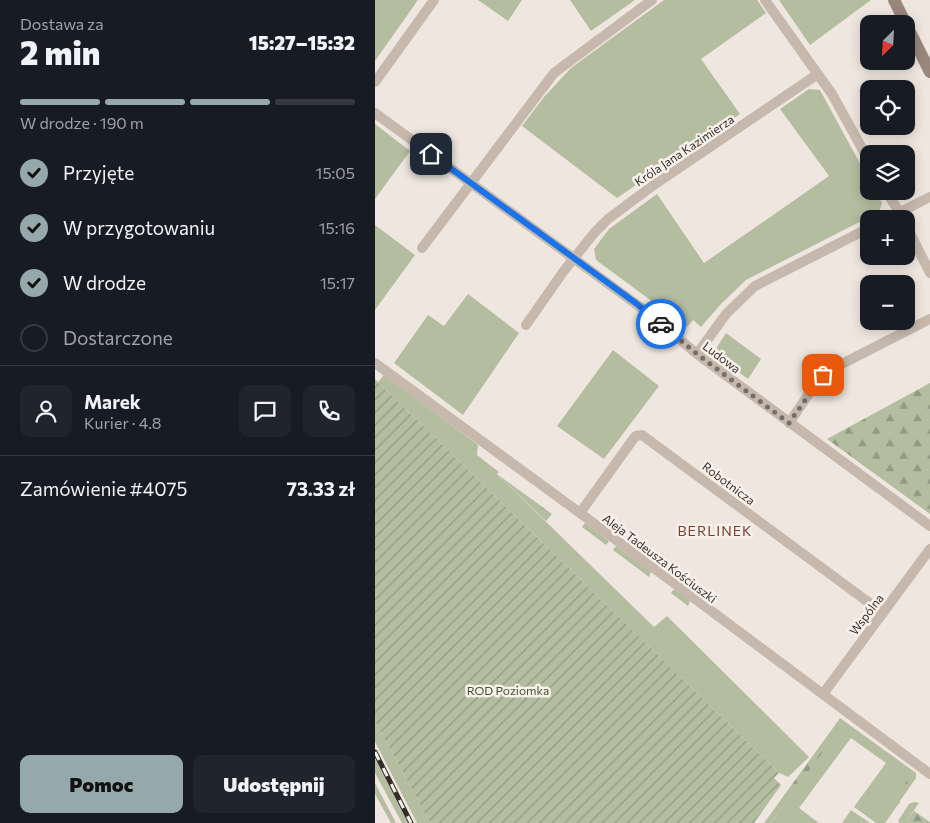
<!DOCTYPE html>
<html lang="pl">
<head>
<meta charset="utf-8">
<style>
	body { margin:0; font-family:Commissioner,sans-serif; background:#20242c; color:#f1f3f6; height:100vh; display:flex; flex-direction:column; font-size:19px; white-space:nowrap }
	* { box-sizing:border-box; margin:0 }
	p { font-size:16px; color:#9ea1a6 }
	.icon { flex:none; width:28px; height:28px; fill:none; stroke:currentColor; stroke-width:2; stroke-linecap:round; stroke-linejoin:round }
	.map { position:relative; flex:1; overflow:hidden }
	.drawer { display:flex; flex-direction:column; background:#171b24; width:375px }
	.drawer>* { flex:none }
	.needle { width:32px; rotate:204deg }
	.fabs { position:absolute; left:485px; top:15px; display:grid; gap:10px }
	.fabs a { display:grid; place-items:center; width:55px; height:55px; border-radius:10px; background:#171b24; box-shadow:0 2px 12px #0003; font-size:25px }
	.pin { position:absolute; display:grid; place-items:center; width:42px; height:42px; color:#fff; margin:-21px; border-radius:10px; box-shadow:0 2px 8px #0006 }
	.courier { position:absolute; display:grid; place-items:center; width:50px; height:50px; margin:-25px; border:4px solid #1a73e8; border-radius:50%; background:#fff; color:#222; box-shadow:0 1px 6px #0007 }
	.overview em { font-style:normal; font-weight:800 }
	.overview div { display:flex; flex-direction:column-reverse }
	.overview { display:flex; align-items:center; justify-content:space-between; height:85px; padding:0 20px }
	h1 { font-size:32px; font-weight:800; line-height:38px }
	.bar { display:grid; grid-template-columns:repeat(4,1fr); gap:8px 5px; align-content:center; height:60px; padding:0 20px }
	.bar i { height:6px; border-radius:4px; background:#363941 }
	.bar .current { background:#95a9ac }
	.bar p { grid-column:span 4 }
	.line { display:flex; align-items:center; gap:12px; padding:0 20px; border-top:1px solid #363941 }
	.line div { flex:1 }
	.round { display:grid; place-items:center; flex:none; width:52px; height:52px; border-radius:10px; background:#20242c }
	ol { padding:0 20px; list-style:none }
	li { display:flex; align-items:center; gap:15px; height:55px }
	li p { margin-inline-start:auto }
	li .icon { padding:5px; border-radius:50%; background:#95a9ac; color:#111; stroke-width:4 }
	li:last-child { color:#9ea1a6 }
	li i { width:28px; height:28px; border:2px solid #363941; border-radius:50% }
	.cta { display:flex; gap:10px; margin-top:auto; padding:10px 20px }
	.cta a { flex:1; height:58px; border-radius:10px; background:#95a9ac; color:#111; font-size:20px; font-weight:800; line-height:58px; text-align:center }
	.cta a+a { background:#20242c; color:#f1f3f6 }
	main { display:flex; flex:1; min-height:0 }
	.map>svg:first-child { display:block }
	.grass { fill:#b4bda0 }
	.forest { fill:url(#forest-firs) }
	.garden { fill:url(#garden-furrows) }
	.lines { fill:none; stroke-linecap:round; stroke-linejoin:round }
	.minor { stroke:#c6b8ac; stroke-width:10 }
	.secondary { stroke:#99877e; stroke-width:12 }
	.rail-casing { stroke:#352d2a; stroke-width:5 }
	.rail { stroke:#f8f1eb; stroke-width:3; stroke-dasharray:9; stroke-linecap:butt }
	.done { stroke:#766e69; stroke-width:5; stroke-dasharray:0 9 }
	.route { stroke:#1a73e8; stroke-width:6 }
	.labels { text-anchor:middle; dominant-baseline:central; stroke-width:5; stroke-linejoin:round; paint-order:stroke }
	.street-label { font-size:12px; fill:#352d2a; stroke:#f8f1eb }
	.park-label { font-size:12px; fill:#455031; stroke:#f8f1eb }
	.neighbourhood-label { font-size:14px; letter-spacing:1px; fill:#7a3f2d; stroke:#f8f1eb }
</style>
</head>
<body>
<main>
<section class="drawer">
<div class="overview"><div><h1>2 min</h1><p>Dostawa za</p></div><em>15:27–15:32</em></div>
<div class="bar"><i class="current"></i><i class="current"></i><i class="current"></i><i></i><p>W drodze · 190 m</p></div>
<ol>
<li><svg class="icon" aria-label="check" viewBox="0 0 24 24"><path d="M5 12l5 5 9-10"/></svg>Przyjęte<p>15:05</p></li>
<li><svg class="icon" aria-label="check" viewBox="0 0 24 24"><path d="M5 12l5 5 9-10"/></svg>W przygotowaniu<p>15:16</p></li>
<li><svg class="icon" aria-label="check" viewBox="0 0 24 24"><path d="M5 12l5 5 9-10"/></svg>W drodze<p>15:17</p></li>
<li><i></i>Dostarczone</li>
</ol>
<div class="line" style="height:90px"><a class="round"><svg class="icon" aria-label="person" viewBox="0 0 24 24"><circle cx="12" cy="8" r="4"/><path d="M4 21q1-7 8-7t8 7"/></svg></a><div><b>Marek</b><p>Kurier · 4.8</p></div><a class="round"><svg class="icon" aria-label="chat" viewBox="0 0 24 24"><path d="M4 5h16v11H9l-5 4z"/></svg></a><a class="round"><svg class="icon" aria-label="phone" viewBox="0 0 24 24"><path d="M5 4h4l2 5-3 2q2 4 5 5l2-3 5 2v4C11 20 4 13 5 4z"/></svg></a></div>
<div class="line" style="height:65px"><div>Zamówienie #4075</div><b>73.33 zł</b></div>
<div class="cta"><a>Pomoc</a><a>Udostępnij</a></div>
</section>
<div class="map">
<svg width="555" height="823" viewBox="0 0 555 823">
	<defs>
		<pattern id="forest-firs" width="22" height="20" patternUnits="userSpaceOnUse" patternTransform="scale(1.25)"><rect width="22" height="20" fill="#b4bda0"/><path d="M5 1l3.5 6h-7zM16 11l3.5 6h-7z" fill="#939a83"/></pattern>
		<pattern id="garden-furrows" width="10" height="10" patternUnits="userSpaceOnUse" patternTransform="scale(1.25)"><rect width="10" height="10" fill="#b4bda0"/><path d="M-1 1l2-2M0 10L10 0M9 11l2-2" fill="none" stroke="#939a83"/></pattern>
	</defs>
	<rect width="100%" height="100%" fill="#efe7df"/>
	<path class="grass" d="M0,0h43l-43,61z
		M103,0h44l-14,21z
		M195,0h65l-44,31z
		M289,0h93l9,13 -65,46 39,55 -123,84 -95,-72 22,-29 27,-29z
		M404,0h92l-61,45z
		M434,89l11,1 49,90v11h6l7,12 -3,9 -133,68 -25,24 -20,23 -8,-7 -6,7 -91,-67 -2,-11 15,-20 48,-35 47,69 125,-87 -49,-67z
		M0,124l35,27 -35,48z
		M0,225l40,30 -40,55z
		M93,294l51,39 -56,82 -69,-52 34,-48 16,11z
		M351,333l35,26 -13,20 -33,-24 2,-8z
		M238,350l46,36 -55,73 -47,-33z
		M9,375l94,70 -1,10 22,17 -2,2 157,153 13,-11 142,141 -21,20 -9,-4 -401,-391z
		M210,523l24,18 -3,4 -24,-18z
		M241,546l35,26 -2,5 -36,-27z
		M298,590h3l14,11 -2,5 -17,-13z
		M465,718l76,55v5l-16,23v1l-15,21h-9l-22,-16 32,-44 -35,-25 -52,70 20,15h-48l71,-98 -4,-4z
		M0,721l55,102h-13l-42,-81z
		M0,756l35,67h-8l-27,-50z
		M0,783l21,40h-5l-16,-29z
		M539,802l5,1 -12,17 4,3h-11l-2,-2 11,-17z
		M476,810l19,13h-28z"/>
	<path class="forest" d="M555,383v131l-103,-75z
		M122,474l55,40 -6,7z
		M463,721l4,4 -3,5 -68,93h-7z
		M502,750l36,26 -16,23 3,3 -1,1 -5,-3 16,-24 -34,-25z
		M539,811l16,11v1h-19l-4,-3z"/>
	<path class="garden" d="M0,379l404,394 -5,5 7,7 -27,38h-324l-55,-102z"/>
	<g class="lines">
		<path class="minor" d="M390,0l67,94 37,67
			M0,82l59,-82
			M0,113l272,199 50,42 233,172
			M511,191l17,27
			M512,219l43,-22
			M531,225l24,48
			M47,248l132,-175 98,-73
			M151,325l37,-53 32,-40 13,-13 47,-35 163,-110
			M322,354l29,-40 29,-28 114,-58
			M0,363l205,150 350,261
			M414,423l28,-41 11,-11 102,-52
			M205,513l54,-75 2,-2 6,-1 241,178
			M448,694l107,-145"/>
		<path class="secondary" d="M519,0l12,24
			M531,24l24,48"/>
		<defs>
			<path id="rail" d="M0,752l36,71"/>
		</defs>
		<use href="#rail" class="rail-casing"/>
		<use href="#rail" class="rail"/>
	</g>
	<g class="lines">
		<path class="done" d="M286,324l36,30 92,69 34,-48"/>
		<path class="route" d="M56,154l206,150 24,20"/>
	</g>
	<g class="labels">
		<g class="street-label">
			<text transform="translate(309 150) rotate(-34)">Króla Jana Kazimierza</text>
			<text transform="translate(347 357) rotate(37)">Ludowa</text>
			<text transform="translate(354 483) rotate(37)">Robotnicza</text>
			<text transform="translate(285 558) rotate(37)">Aleja Tadeusza Kościuszki</text>
			<text transform="translate(491 614) rotate(-53)">Wspólna</text>
		</g>
		<g class="park-label">
			<text x="133" y="690">ROD Poziomka</text>
		</g>
		<g class="neighbourhood-label">
			<text x="340" y="530">BERLINEK</text>
		</g>
	</g>
</svg>
<div class="fabs">
<a><svg class="needle" viewBox="-14 -14 28 28"><path d="M0-13l5 13h-10z" fill="#e53935"/><path d="M0 13l5-13h-10z" fill="#9ea1a6"/></svg></a>
<a><svg class="icon" aria-label="locate" viewBox="0 0 24 24"><circle cx="12" cy="12" r="6"/><path d="M12 2v4M12 18v4M2 12h4M18 12h4"/></svg></a>
<a><svg class="icon" aria-label="layers" viewBox="0 0 24 24"><path d="M12 4l9 5-9 5-9-5zM3 14l9 5 9-5"/></svg></a>
<a>+</a>
<a>−</a>
</div>
<div class="pin" style="left:448px;top:375px;background:#ea580c"><svg class="icon" aria-label="bag" viewBox="0 0 24 24"><path d="M5 8h14l-1 12H6zM9 8a3 3 0 0 1 6 0"/></svg></div>
<div class="pin" style="left:56px;top:154px;background:#1f2937"><svg class="icon" aria-label="home" viewBox="0 0 24 24"><path d="M3 11l9-7 9 7M6 9v11h12V9"/></svg></div>
<div class="courier" style="left:286px;top:324px"><svg class="icon" aria-label="car" viewBox="0 0 24 24"><path d="M5 17H2v-5l4-1 3-4h7l3 4 3 1v5h-3M9 17h6M6 11h13"/><circle cx="7" cy="17" r="2"/><circle cx="17" cy="17" r="2"/></svg></div>
</div>
</main>
</body>
</html>
